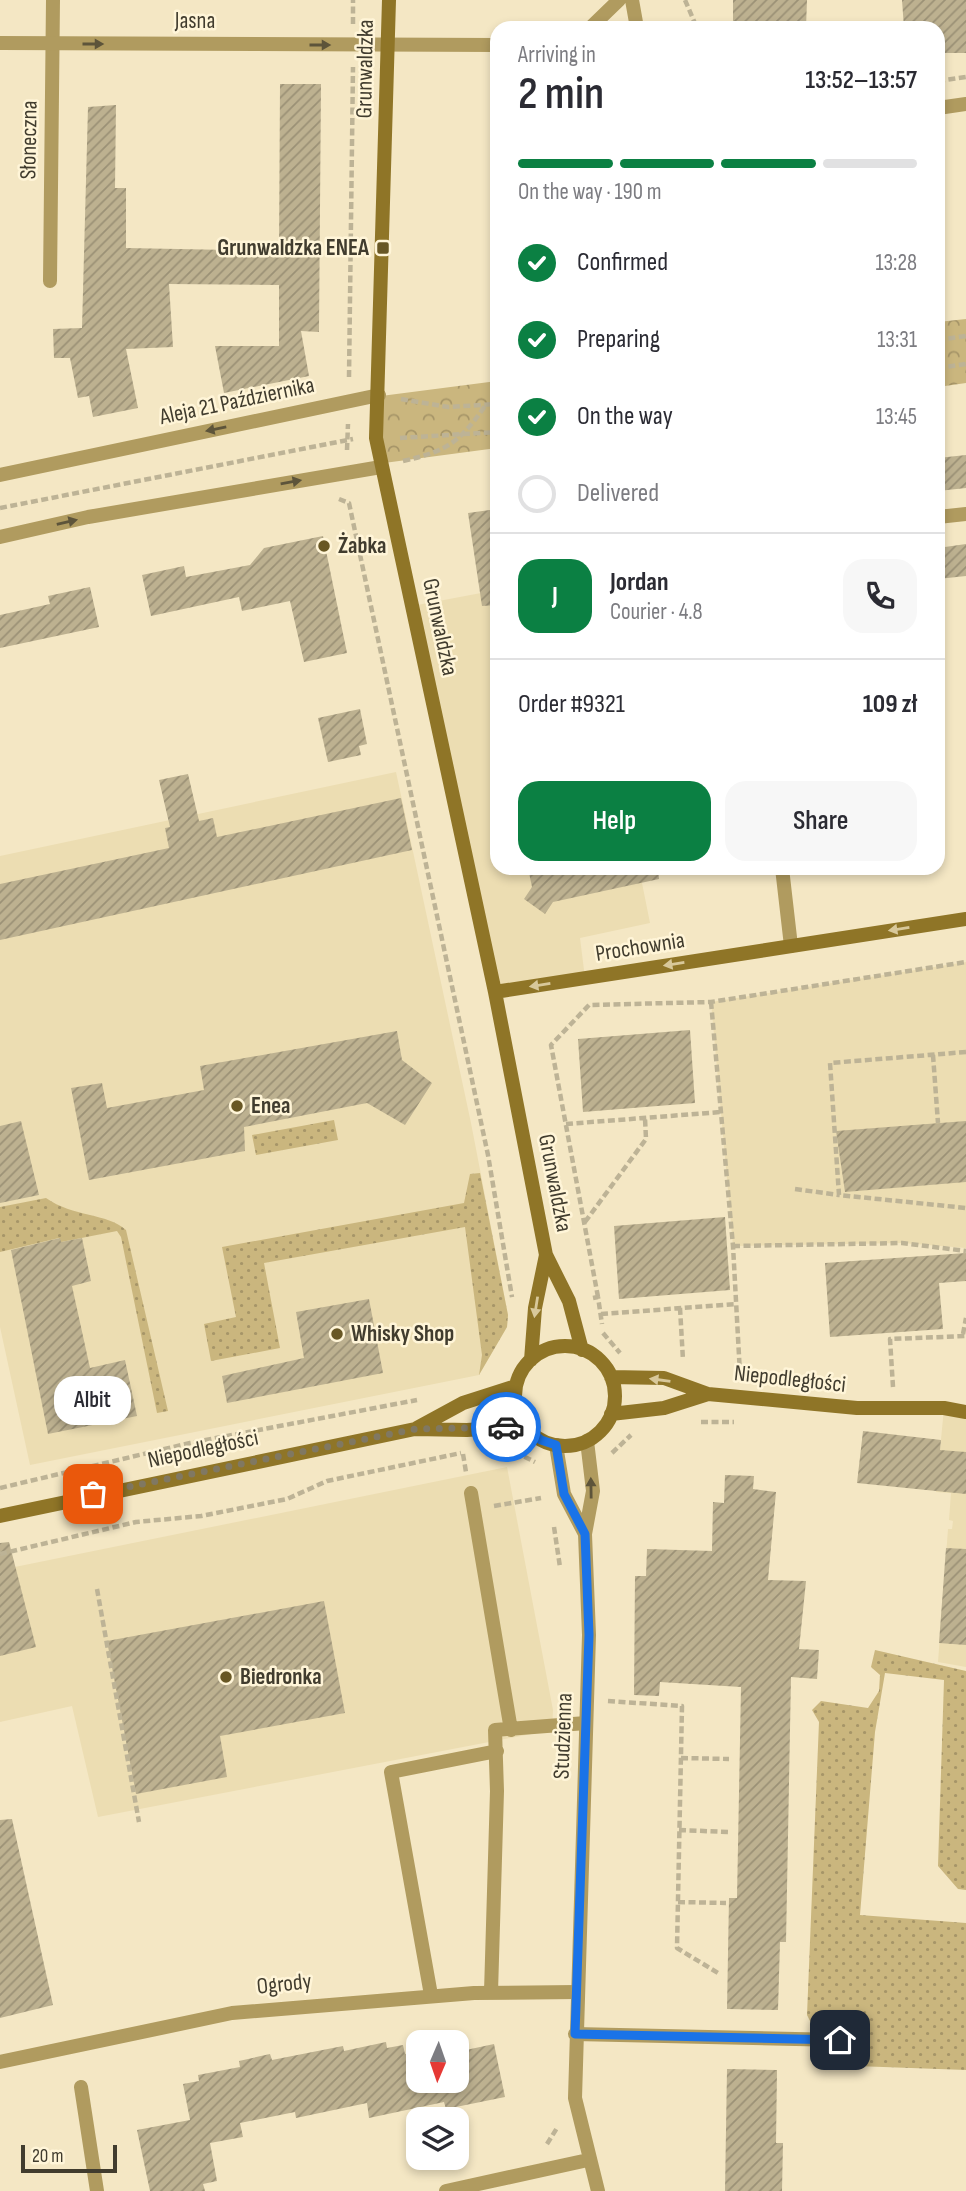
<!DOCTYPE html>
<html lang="en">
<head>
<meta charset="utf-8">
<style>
	body { margin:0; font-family:"Sofia Sans Condensed",sans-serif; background:#f7f7f7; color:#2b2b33; height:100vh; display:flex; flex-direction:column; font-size:26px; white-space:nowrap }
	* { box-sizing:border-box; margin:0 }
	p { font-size:23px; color:#7c7c81 }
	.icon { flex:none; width:38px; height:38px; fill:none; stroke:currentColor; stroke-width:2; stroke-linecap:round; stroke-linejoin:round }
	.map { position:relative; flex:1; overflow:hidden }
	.panel { position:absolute; left:490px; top:21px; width:455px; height:854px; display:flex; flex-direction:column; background:#fff; border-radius:21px; box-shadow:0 4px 10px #0003 }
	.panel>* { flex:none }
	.needle { width:46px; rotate:182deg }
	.buttons { position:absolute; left:406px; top:2030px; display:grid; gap:14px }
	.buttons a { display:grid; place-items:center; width:63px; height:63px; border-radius:14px; background:#fff; box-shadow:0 4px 10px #0003; font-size:35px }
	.scale { position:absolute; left:21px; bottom:18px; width:96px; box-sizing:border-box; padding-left:7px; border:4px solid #413c2e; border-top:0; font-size:19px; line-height:24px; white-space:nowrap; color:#413c2e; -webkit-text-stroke:5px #fff5d8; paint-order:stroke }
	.pin { position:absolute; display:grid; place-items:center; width:60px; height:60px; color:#fff; margin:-30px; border-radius:14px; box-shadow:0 4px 10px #0006 }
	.courier { position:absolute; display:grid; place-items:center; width:70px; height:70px; margin:-35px; border:5px solid #1a73e8; border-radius:50%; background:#fff; color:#222; box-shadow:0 2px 9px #0007 }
	.bubble { position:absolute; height:49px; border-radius:21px; background:#fff; box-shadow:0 4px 10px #0003; font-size:23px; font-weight:600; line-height:49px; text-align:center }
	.summary em { font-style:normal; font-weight:600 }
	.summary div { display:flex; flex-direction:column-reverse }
	.summary { display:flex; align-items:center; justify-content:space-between; height:119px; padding:0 28px }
	h1 { font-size:46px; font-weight:600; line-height:52px }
	.bar { display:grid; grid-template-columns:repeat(4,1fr); gap:10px 7px; align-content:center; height:84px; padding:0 28px }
	.bar i { height:9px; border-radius:5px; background:#e1e1e2 }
	.bar .current { background:#0b8043 }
	.bar p { grid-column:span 4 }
	.line { display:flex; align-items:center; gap:18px; padding:0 28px; border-top:2px solid #e1e1e2 }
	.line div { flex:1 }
	.round { display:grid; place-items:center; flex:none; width:74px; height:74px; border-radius:21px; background:#f7f7f7 }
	ol { padding:0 28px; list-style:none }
	li { display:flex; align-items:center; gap:21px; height:77px }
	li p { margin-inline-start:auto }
	li .icon { padding:7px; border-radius:50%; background:#0b8043; color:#fff; stroke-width:4 }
	li:last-child { color:#7c7c81 }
	li i { width:38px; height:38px; border:4px solid #e1e1e2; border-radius:50% }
	.primary-button { display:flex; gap:14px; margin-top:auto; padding:14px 28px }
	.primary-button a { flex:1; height:80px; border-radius:21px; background:#0b8043; color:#fff; font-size:28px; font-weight:600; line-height:80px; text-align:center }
	.primary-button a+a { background:#f7f7f7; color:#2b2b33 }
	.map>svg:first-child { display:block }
	.built { fill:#ecddb2 }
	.grass { fill:url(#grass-dots) }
	.park { fill:url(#park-crowns) }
	.building { fill:url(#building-hatch) }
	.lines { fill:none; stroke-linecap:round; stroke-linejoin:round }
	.path { stroke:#bdb396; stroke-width:4.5; stroke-dasharray:7 3.5; stroke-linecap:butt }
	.lane { stroke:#b09b5f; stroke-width:14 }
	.street { stroke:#b09b5f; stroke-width:14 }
	.secondary { stroke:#8f7527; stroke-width:14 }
	.oneway { fill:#5d543a }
	.oneway2 { fill:#d8c89a }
	.done { stroke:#807862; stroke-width:7; stroke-dasharray:0 12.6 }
	.route { stroke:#1a73e8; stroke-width:9 }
	.poi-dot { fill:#685724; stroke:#fff5d8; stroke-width:2.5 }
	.labels { text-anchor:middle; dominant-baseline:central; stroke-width:5; stroke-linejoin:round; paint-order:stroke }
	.street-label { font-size:23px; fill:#413c2e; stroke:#fff5d8 }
	.poi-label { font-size:23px; font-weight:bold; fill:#413c2e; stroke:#fff5d8; text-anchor:start }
</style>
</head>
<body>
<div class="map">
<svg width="966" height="2191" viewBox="0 0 966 2191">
	<defs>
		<pattern id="grass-dots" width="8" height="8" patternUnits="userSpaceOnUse" patternTransform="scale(1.75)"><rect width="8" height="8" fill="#cab67e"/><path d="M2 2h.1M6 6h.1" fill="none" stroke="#a69568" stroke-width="1.8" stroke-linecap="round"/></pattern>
		<pattern id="park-crowns" width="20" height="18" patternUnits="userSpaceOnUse" patternTransform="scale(1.75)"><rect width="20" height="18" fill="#cab67e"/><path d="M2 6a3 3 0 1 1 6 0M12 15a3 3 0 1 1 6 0" fill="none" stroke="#a69568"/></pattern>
		<pattern id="building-hatch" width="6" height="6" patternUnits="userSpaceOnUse" patternTransform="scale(1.75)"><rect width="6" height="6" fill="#bdb190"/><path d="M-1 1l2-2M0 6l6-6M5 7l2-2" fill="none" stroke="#9b9176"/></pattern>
	</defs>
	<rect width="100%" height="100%" fill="#f4e7c4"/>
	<path class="built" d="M497,590v278h142l11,55 -70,15 5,40 -90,14 -83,-386z
		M396,772l75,351 37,192 -1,12 -28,48 -449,90 -30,-138v-471z
		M966,962v286l-64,-5 -169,3 -22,-244z
		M944,1408l22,4v255l-28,-5 10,-133h4l1,-8 -4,-1 2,-27 -15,-1z
		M507,1467l46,243 -1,20 -454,87 -26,-111 -72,16v-152z"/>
	<path class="grass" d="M334,1120l4,20 -82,15 -4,-20z
		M480,1173l28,142 -1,12 -28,48 3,-20 -17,-128 -201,36 16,85 -69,13 -7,-37 32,-7 -14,-70 242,-44 6,-29z
		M46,1198c27,19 61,15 80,32l42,181 -11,2 -36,-176 -4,-6 -56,11 -2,-4 -59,14v-45z
		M875,1650l91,21v219l-8,-1 -20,-23 6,-186 -59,-7 -10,59 -15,183 106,8v147l-138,-5 -13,-13 -6,-12 10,-1 -12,-24 12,-293 -7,-12 9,-9 47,7 11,-17 1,-16 -9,-8z"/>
	<path class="park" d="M966,319v64l-28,4v-65z
		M497,381v67l-113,15 -3,-67z"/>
	<path class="building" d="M733,0h74l-1,28h-73z
		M902,0h64v53h-28v-25h-34z
		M280,84h41l-2,248 -18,-1 8,45 -85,17 -9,-47h64v-61l-110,-1 4,63 -47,2 12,59 -45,9 -4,-21 -11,2 -8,-40h-16l-1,-29 29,-1 6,-221 28,-2 -1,83h11v60l153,3z
		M966,455v33l-28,3v-33z
		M497,509v96l-15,1 -14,-93z
		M323,536l24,117 -43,9 -14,-61 -48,10 -3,-14 -88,19 -9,-41 42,-9 2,11 64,-12 14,-17z
		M966,544v32l-28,3v-31z
		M90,587l9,40 -99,21v-33l50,-11 -2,-8z
		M360,709l7,35 -8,2 2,9 -33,7 -10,-44z
		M188,774l11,47 14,-3 4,19 184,-39 11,52 -412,90v-56l169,-36 -4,-20 5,-1 -11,-47z
		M528,868h130l1,11 -106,23 -8,12 -21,-15 8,-12z
		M690,1030l5,73 -112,9 -5,-73z
		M397,1031l5,29 30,23 -27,42 -38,-22 -123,24 1,24 -156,29 -18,-92 31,-5 5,25 97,-18 -4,-24z
		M21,1121l18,74 -39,8v-77z
		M966,1121v61l-121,10 -9,-61z
		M725,1217l5,73 -111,9 -5,-73z
		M60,1238l1,4 21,-4 9,43 -19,5 18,82 35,-8 12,56 -89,18 -37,-184z
		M966,1253v28l-27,2 4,46 -113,8 -5,-74z
		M369,1299l14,74 -156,30 -5,-27 82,-18 -8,-46z
		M863,1431l78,9 -1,10 26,2v42l-109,-11z
		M725,1475l29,1 -1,13 23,3 -8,88 38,1 -7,68 20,1 -2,29 -26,-2 -5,265h-6l-2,68 -51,-1 2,-111h8l4,-211 -81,-5 -1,14 -25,-1 1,-119h11l1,-27 65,2 1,-49 11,1z
		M9,1542l27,105 -36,9v-113z
		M946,1548l20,1v96l-27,-2z
		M324,1601l21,112 -125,23 7,41 -91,17 -29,-153z
		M12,1819l41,186 -53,13v-198z
		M464,2041l2,9 28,-6 11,53 -59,12 -2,-7 -75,16 -2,-15 -71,15 -1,-6 -55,11 3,14 -33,6 7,38 -14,3 2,7h-55l-13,-61 53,-10 -7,-36 16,-3 -1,-6 42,-8 -1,-6 31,-7 2,6 71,-14 1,5 42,-9 1,6 16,-3 2,9 13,-3v30h39v-38z
		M727,2069l50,1 -1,73h7l-1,48h-57z"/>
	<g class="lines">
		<path class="path" d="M685,0l12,28
			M353,24v-24
			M938,81l28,-4
			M938,340l28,-4
			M938,368l28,-4
			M349,377l4,-310
			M401,399l47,8 49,-3
			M400,438l97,-6
			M347,450l1,-26
			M403,461c44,-10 56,-18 82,-55
			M339,499l10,4 139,652 24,142
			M0,508l353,-69
			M711,1002l22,244 7,128
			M966,1052l-136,11 9,132 127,13
			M933,1055l5,68
			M566,1124l155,-12
			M795,1189l44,6
			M585,1222l61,-83 -1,-21
			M733,1246l169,-3 64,8
			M598,1297l-47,-252 38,-40 122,-3 255,-40
			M593,1298l5,-1 4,27
			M680,1308l3,52
			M601,1314l136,-10
			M603,1333l17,20
			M963,1334l3,-16
			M893,1387l-3,-48 76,-3
			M701,1422h33
			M515,1452l20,10
			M612,1453l19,-18
			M463,1454l3,18
			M0,1488l190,-45 227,-43
			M494,1506l47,-8
			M554,1527l6,40
			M0,1554l136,-32 65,-6 86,-17 40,-18 134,-28
			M97,1589l42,233
			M608,1701l74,5 -5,242 41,25
			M681,1758l48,1
			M679,1830l49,2
			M678,1902l48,1
			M547,2144l10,-16"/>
		<path class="lane" d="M50,281l3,-281
			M938,517l28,-3
			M782,868l9,78
			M471,1493l40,237
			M491,1992l6,-201 -2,-61 91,-7
			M431,1995l-40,-223 106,-21
			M575,2034l265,6
			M0,2062l232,-49 242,-20 103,-1
			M81,2087l16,104"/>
		<path class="street" d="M632,0l5,28
			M590,28l29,-28
			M0,43l497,2
			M938,108l28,-4
			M0,475l379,-80
			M0,537l88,-20 293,-50
			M556,1445l8,49 21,40 4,101 -14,463 23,93
			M585,1534l8,-43 -6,-50
			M446,2191l142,-31"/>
		<path class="secondary" d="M389,0l-13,438 119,554 51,263 23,46 13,49
			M495,992l471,-73
			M515 1396a50 50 0 1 1 100 0a50 50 0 1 1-100 0Z
			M531,1360l4,-52 11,-53
			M611,1377l53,1 44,16
			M611,1414l53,-6 44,-14 149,14h87l22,4
			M417,1428l46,-25 53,-17
			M0,1516l415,-87 52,1 58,-4"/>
	</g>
	<defs><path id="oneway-solid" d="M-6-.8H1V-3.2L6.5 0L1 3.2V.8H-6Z" transform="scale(1.75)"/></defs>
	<g class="oneway">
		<use href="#oneway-solid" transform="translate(93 44)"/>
		<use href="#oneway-solid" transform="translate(320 45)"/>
		<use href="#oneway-solid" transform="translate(216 429) rotate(168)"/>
		<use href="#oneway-solid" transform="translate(291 482) rotate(-10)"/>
		<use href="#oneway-solid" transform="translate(67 522) rotate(-13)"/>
		<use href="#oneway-solid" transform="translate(591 1488) rotate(-91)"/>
	</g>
	<g class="oneway2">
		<use href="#oneway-solid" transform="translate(899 929) rotate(171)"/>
		<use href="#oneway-solid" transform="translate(674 964) rotate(171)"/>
		<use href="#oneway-solid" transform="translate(540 985) rotate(171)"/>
		<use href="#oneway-solid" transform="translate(536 1307) rotate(99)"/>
		<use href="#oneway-solid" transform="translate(660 1380) rotate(-172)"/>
	</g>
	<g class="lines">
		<path class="done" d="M93,1494l322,-65 91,-2"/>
		<path class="route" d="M506,1427l18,-1 17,14 15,5 8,49 21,40 4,101 -14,399 265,6"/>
	</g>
	<g class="poi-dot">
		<rect x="376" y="241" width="14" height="14" rx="3.5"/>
		<circle cx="324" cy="546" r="7"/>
		<circle cx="237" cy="1106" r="7"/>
		<circle cx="337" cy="1334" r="7"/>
		<circle cx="226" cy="1677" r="7"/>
	</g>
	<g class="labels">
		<g class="street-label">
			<text x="195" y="21">Jasna</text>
			<text transform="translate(365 69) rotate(-89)">Grunwaldzka</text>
			<text transform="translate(29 140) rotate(-89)">Słoneczna</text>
			<text transform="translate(237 401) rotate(-12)">Aleja 21 Października</text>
			<text transform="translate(440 627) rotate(78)">Grunwaldzka</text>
			<text transform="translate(640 947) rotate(-9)">Prochownia</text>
			<text transform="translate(555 1183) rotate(79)">Grunwaldzka</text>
			<text transform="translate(790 1379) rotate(6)">Niepodległości</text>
			<text transform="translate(203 1449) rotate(-12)">Niepodległości</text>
			<text transform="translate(563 1736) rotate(-88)">Studzienna</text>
			<text transform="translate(284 1984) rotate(-6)">Ogrody</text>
		</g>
		<g class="poi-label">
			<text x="369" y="248" text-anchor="end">Grunwaldzka ENEA</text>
			<text x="338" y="546">Żabka</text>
			<text x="251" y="1106">Enea</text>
			<text x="351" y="1334">Whisky Shop</text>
			<text x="240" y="1677">Biedronka</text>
		</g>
	</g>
</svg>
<div class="buttons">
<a><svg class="needle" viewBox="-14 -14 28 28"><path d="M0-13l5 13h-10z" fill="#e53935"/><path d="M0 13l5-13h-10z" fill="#7c7c81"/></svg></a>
<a><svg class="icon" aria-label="layers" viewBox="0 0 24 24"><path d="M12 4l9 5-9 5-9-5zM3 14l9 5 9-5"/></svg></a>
</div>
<div class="scale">20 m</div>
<div class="pin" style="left:93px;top:1494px;background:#ea580c"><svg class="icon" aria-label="bag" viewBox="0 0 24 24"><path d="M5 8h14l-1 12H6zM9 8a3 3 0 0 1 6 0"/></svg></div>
<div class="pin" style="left:840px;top:2040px;background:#1f2937"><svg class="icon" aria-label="home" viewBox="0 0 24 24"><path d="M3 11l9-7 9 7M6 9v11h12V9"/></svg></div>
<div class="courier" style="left:506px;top:1427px"><svg class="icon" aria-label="car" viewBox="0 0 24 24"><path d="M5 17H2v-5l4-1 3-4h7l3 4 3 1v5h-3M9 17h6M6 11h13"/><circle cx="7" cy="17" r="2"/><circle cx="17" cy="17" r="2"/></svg></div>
<div class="bubble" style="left:54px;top:1376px;width:77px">Albit</div>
<section class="panel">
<div class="summary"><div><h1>2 min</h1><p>Arriving in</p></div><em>13:52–13:57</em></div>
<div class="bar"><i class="current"></i><i class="current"></i><i class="current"></i><i></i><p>On the way · 190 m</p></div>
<ol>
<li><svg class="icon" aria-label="check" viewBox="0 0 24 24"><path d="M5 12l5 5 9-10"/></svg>Confirmed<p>13:28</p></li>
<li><svg class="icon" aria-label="check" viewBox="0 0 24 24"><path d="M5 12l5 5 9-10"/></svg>Preparing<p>13:31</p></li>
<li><svg class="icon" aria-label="check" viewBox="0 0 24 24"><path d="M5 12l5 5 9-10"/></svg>On the way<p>13:45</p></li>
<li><i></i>Delivered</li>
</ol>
<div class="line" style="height:126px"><b class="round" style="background:#0b8043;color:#fff">J</b><div><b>Jordan</b><p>Courier · 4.8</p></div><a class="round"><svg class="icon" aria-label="phone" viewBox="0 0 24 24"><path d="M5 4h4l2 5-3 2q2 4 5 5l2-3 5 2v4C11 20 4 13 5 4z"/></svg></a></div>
<div class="line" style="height:91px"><div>Order #9321</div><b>109 zł</b></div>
<div class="primary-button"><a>Help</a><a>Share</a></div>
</section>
</div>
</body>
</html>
